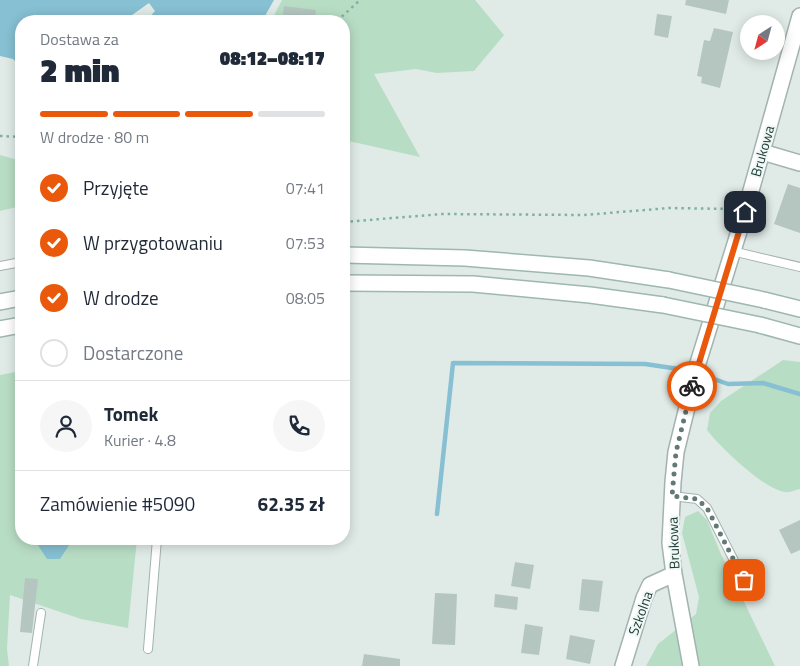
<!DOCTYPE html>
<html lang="pl">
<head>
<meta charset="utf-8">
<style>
	body { margin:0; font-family:"Titillium Web",sans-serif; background:#f6f6f7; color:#1f2937; height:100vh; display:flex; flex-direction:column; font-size:19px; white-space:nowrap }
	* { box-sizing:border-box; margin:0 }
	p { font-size:16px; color:#747a83 }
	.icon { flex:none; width:28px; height:28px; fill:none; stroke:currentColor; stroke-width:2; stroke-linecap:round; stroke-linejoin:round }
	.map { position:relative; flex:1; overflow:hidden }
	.sheet { position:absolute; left:15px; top:15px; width:335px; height:530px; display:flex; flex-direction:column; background:#fff; border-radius:20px; box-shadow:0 2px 12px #0003 }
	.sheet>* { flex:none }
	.needle { width:32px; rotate:216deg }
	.controls { position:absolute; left:740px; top:15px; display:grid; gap:10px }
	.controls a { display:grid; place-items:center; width:45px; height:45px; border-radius:50%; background:#fff; box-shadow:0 2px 12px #0003; font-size:25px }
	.pin { position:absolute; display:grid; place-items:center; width:42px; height:42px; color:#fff; margin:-21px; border-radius:10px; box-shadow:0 2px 8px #0006 }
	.courier { position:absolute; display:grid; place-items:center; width:50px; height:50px; margin:-25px; border:4px solid #ea580c; border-radius:50%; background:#fff; color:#222; box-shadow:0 1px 6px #0007 }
	.headline em { font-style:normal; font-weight:800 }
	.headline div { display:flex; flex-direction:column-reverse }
	.headline { display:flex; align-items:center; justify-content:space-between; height:85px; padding:0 25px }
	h1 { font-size:32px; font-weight:800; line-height:38px }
	.bar { display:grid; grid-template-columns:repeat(4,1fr); gap:8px 5px; align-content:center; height:60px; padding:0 25px }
	.bar i { height:6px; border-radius:4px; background:#e0e1e3 }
	.bar .active { background:#ea580c }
	.bar p { grid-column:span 4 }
	.line { display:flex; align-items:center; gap:12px; padding:0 25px; border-top:1px solid #e0e1e3 }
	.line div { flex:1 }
	.round { display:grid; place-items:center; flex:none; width:52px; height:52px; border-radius:26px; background:#f6f6f7 }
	ol { padding:0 25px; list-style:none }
	li { display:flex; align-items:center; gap:15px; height:55px }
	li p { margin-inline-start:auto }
	li .icon { padding:5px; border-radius:50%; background:#ea580c; color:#fff; stroke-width:4 }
	li:last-child { color:#747a83 }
	li i { width:28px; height:28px; border:2px solid #e0e1e3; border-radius:50% }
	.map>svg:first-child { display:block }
	.green { fill:#b8ddc5 }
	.water { fill:#86c0d2 }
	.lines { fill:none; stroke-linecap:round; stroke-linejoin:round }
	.stream { stroke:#86c0d2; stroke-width:4.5 }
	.building { fill:#b5c6c0 }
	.service-casing { stroke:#a3b3af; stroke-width:10 }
	.minor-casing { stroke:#a3b3af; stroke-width:18 }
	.secondary-casing { stroke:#9eb7b0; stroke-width:18 }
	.path { stroke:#7fb0a4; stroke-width:2.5; stroke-dasharray:2.5 4; stroke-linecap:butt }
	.service { stroke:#fff; stroke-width:8 }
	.minor { stroke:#fff; stroke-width:15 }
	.secondary { stroke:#fff; stroke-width:15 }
	.secondary-bridge-casing { stroke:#9eb7b0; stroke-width:18; stroke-linecap:butt }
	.secondary-bridge { stroke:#fff; stroke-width:15 }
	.done { stroke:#637975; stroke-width:5; stroke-dasharray:0 9 }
	.route { stroke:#ea580c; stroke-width:6 }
	.labels { text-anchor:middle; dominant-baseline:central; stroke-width:4; stroke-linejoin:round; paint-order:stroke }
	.street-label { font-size:14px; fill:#203c37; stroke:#f0f8f5 }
</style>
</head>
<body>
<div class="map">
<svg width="800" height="666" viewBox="0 0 800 666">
	<rect width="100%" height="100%" fill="#e0ebe7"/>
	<path class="green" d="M282,0h193l29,35 -30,36 -37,2 -21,-4 -42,5 46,83 -76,-17v-119h-73z
		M0,155l21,6v45l-21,5z
		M783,360l17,2v127c-5,1 -10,4 -15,3 -20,-2 -65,-45 -78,-62l3,-17 11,-12z
		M21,371v168h116l-9,89 -47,-9 -71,-24 -3,54 2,17h-9v-291z
		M698,511l9,9 13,32 55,114h-129l12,-22 38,-30 3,-17 -17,-64 3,-16z"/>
	<path class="water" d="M0,0h274l-12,21h-116l9,-10 -6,-8 -17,12 2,6h-113v46l-8,-8 -13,-3z
		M34,539h39l-13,20h-13z"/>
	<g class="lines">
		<path class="stream" d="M714,379l14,5 35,-1 37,11
			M437,514l16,-151 192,1 34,5"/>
	</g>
	<path class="building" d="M686,0h43l-3,14 -41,-9z
		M284,6l32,4 -2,11h-32z
		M657,14l15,2 -4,22 -14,-3z
		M714,28l19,4 -13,56 -19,-5 1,-6 -5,-1 7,-36 6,1z
		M788,184l12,4v45l-26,-9z
		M800,520v30l-9,4 -12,-24z
		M515,562l19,3 -4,24 -19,-3z
		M25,578l13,1 -6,54 -12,-1z
		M582,579l21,2 -4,31 -20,-2z
		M435,593l22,1 -2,51 -23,-1z
		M495,594l23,3 -1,13 -23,-3z
		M525,624l18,3 -4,28 -18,-2z
		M570,635l25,5 -5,24 -24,-5z
		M364,654l36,5v7h-38z"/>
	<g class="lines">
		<defs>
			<path id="service" d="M732,251l68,16
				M0,266l21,-4
				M672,496l25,3 10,9 37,72
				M148,649l9,-110
				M33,666l8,-53"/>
			<path id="minor" d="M762,152l38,11
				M623,666l21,-68 6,-13 24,-11
				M691,666l-17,-92 -4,-31 3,-61 3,-30 22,-89 47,-151 55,-196"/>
			<path id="secondary" d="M344,255l121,3 124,10 80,12
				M344,283l129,1 117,11 73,10
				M764,300l36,9
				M0,302l21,-4
				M760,325l40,11
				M0,329l21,-4"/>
		</defs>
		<use href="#service" class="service-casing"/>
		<use href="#minor" class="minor-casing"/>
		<use href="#secondary" class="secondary-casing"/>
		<path class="path" d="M337,21l23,-21
			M0,136l21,1
			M344,222l98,-8 142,1 85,-7 62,1"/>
		<use href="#service" class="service"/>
		<use href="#minor" class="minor"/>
		<use href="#secondary" class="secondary"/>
		<defs>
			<path id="secondary-bridge" d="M669,280l95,20
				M663,305l97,20"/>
		</defs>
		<use href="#secondary-bridge" class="secondary-bridge-casing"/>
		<use href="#secondary-bridge" class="secondary-bridge"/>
	</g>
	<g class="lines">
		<path class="done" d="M692,386l-16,66 -4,44 25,3 10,9 37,72"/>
		<path class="route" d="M692,386l53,-174"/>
	</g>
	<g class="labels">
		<g class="street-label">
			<text transform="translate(762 151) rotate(-74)">Brukowa</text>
			<text transform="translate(673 543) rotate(-92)">Brukowa</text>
			<text transform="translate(640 613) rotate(-70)">Szkolna</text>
		</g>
	</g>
</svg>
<div class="controls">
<a><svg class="needle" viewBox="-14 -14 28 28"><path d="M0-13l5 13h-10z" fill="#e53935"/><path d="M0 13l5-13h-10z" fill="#747a83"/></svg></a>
</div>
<div class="pin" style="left:744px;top:580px;background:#ea580c"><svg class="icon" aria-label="bag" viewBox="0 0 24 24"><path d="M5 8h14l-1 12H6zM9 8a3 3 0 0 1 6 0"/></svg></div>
<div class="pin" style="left:745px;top:212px;background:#1f2937"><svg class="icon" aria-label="home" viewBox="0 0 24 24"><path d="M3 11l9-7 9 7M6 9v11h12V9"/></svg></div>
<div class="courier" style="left:692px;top:386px"><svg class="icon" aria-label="bike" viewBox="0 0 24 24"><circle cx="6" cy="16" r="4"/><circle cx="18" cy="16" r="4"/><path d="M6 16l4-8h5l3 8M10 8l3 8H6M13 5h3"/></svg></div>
<section class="sheet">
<div class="headline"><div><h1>2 min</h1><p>Dostawa za</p></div><em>08:12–08:17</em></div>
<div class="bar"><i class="active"></i><i class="active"></i><i class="active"></i><i></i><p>W drodze · 80 m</p></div>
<ol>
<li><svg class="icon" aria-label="check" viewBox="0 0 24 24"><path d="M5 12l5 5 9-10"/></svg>Przyjęte<p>07:41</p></li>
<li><svg class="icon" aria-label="check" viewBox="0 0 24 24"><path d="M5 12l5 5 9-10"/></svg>W przygotowaniu<p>07:53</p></li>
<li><svg class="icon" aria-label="check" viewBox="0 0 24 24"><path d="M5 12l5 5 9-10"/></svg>W drodze<p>08:05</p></li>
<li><i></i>Dostarczone</li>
</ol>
<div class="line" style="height:90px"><a class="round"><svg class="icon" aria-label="person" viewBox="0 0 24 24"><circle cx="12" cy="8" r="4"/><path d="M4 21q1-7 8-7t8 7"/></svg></a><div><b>Tomek</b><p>Kurier · 4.8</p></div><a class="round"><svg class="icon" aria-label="phone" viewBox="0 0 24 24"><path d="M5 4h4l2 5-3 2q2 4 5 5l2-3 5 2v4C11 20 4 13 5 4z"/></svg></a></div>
<div class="line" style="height:65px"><div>Zamówienie #5090</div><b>62.35 zł</b></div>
</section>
</div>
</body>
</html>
